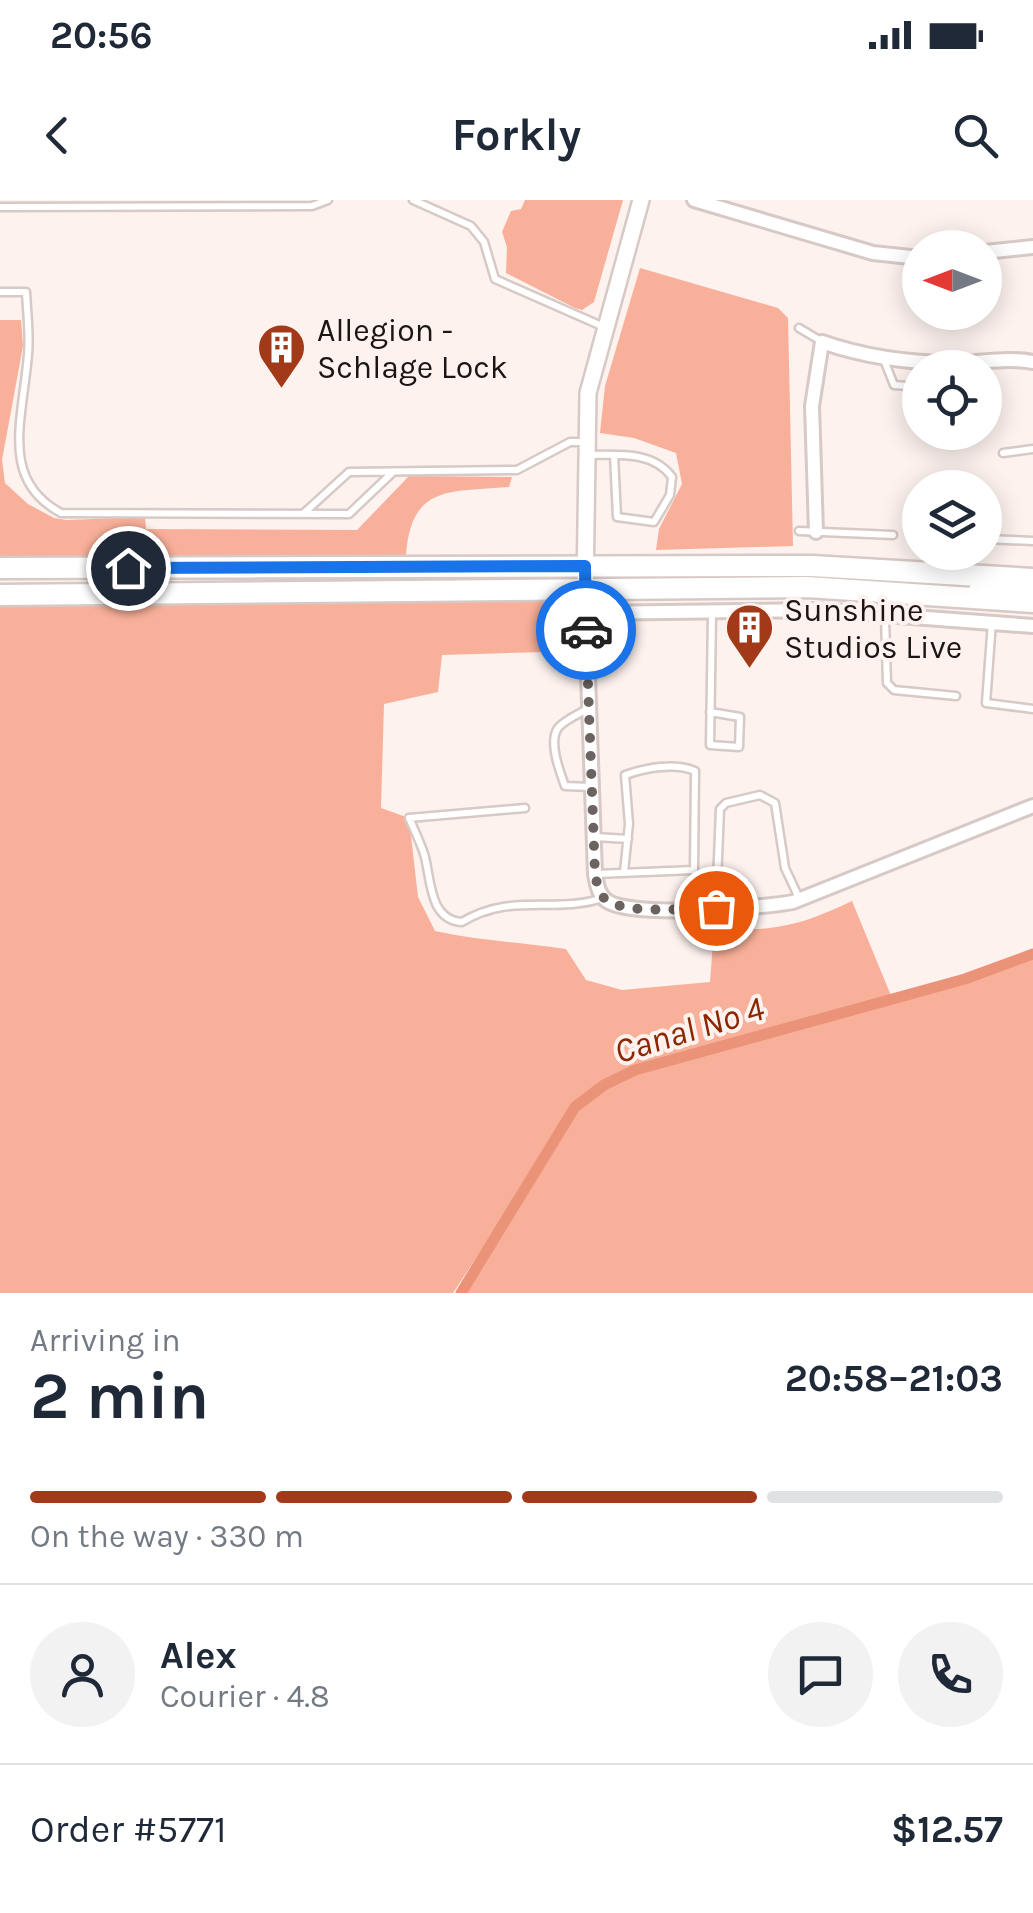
<!DOCTYPE html>
<html lang="en">
<head>
<meta charset="utf-8">
<style>
	body { margin:0; font-family:Karla,sans-serif; background:#f2f2f3; color:#1f2937; height:100vh; display:flex; flex-direction:column; font-size:38px; white-space:nowrap }
	* { box-sizing:border-box; margin:0 }
	p { font-size:32px; color:#747a83 }
	.icon { flex:none; width:55px; height:55px; fill:none; stroke:currentColor; stroke-width:2; stroke-linecap:round; stroke-linejoin:round }
	.map { position:relative; height:1093px; overflow:hidden }
	.sheet { display:flex; flex-direction:column; background:#fff; flex:1 }
	.sheet>* { flex:none }
	.needle { width:65px; rotate:270deg }
	.fabs { position:absolute; left:902px; top:30px; display:grid; gap:20px }
	.fabs a { display:grid; place-items:center; width:100px; height:100px; border-radius:50%; background:#fff; box-shadow:0 5px 25px #0003; font-size:50px }
	.pin { position:absolute; display:grid; place-items:center; width:85px; height:85px; color:#fff; margin:-42px; border:5px solid #fff; border-radius:50%; box-shadow:0 2px 10px #0007 }
	.courier { position:absolute; display:grid; place-items:center; width:100px; height:100px; margin:-50px; border:8px solid #1a73e8; border-radius:50%; background:#fff; color:#222; box-shadow:0 2px 12px #0007 }
	.overview em { font-style:normal; font-weight:700 }
	.overview div { display:flex; flex-direction:column-reverse }
	.overview { display:flex; align-items:center; justify-content:space-between; height:170px; padding:0 30px }
	h1 { font-size:65px; font-weight:700; line-height:75px }
	.bar { display:grid; grid-template-columns:repeat(4,1fr); gap:15px 10px; align-content:center; height:120px; padding:0 30px }
	.bar i { height:12px; border-radius:8px; background:#e0e1e3 }
	.bar .on { background:#a23a19 }
	.bar p { grid-column:span 4 }
	.line { display:flex; align-items:center; gap:25px; padding:0 30px; border-top:2px solid #e0e1e3 }
	.line div { flex:1 }
	.round { display:grid; place-items:center; flex:none; width:105px; height:105px; border-radius:52px; background:#f2f2f3 }
	.status { display:flex; justify-content:space-between; align-items:center; height:70px; padding:0 50px; background:#fff; direction:ltr }
	.status svg { height:28px; fill:currentColor }
	header { display:flex; justify-content:space-between; align-items:center; height:130px; padding:0 30px; background:#fff; font-size:45px; font-weight:700 }
	.map>svg:first-child { display:block }
	.green { fill:#f9b09a }
	.lines { fill:none; stroke-linecap:round; stroke-linejoin:round }
	.canal { stroke:#ea9379; stroke-width:11 }
	.service-casing { stroke:#d7c9c5; stroke-width:11 }
	.minor-casing { stroke:#d7c9c5; stroke-width:18 }
	.tertiary-casing { stroke:#d7c9c5; stroke-width:20 }
	.secondary-casing { stroke:#d7c9c5; stroke-width:22 }
	.primary-casing { stroke:#d7c9c5; stroke-width:25 }
	.service { stroke:#fff; stroke-width:6 }
	.minor { stroke:#fff; stroke-width:12 }
	.tertiary { stroke:#fff; stroke-width:15 }
	.secondary { stroke:#fff; stroke-width:18 }
	.primary { stroke:#fff; stroke-width:20 }
	.done { stroke:#6a6360; stroke-width:10; stroke-dasharray:0 18 }
	.route { stroke:#1a73e8; stroke-width:12 }
	.labels { text-anchor:middle; dominant-baseline:central; stroke-width:8; stroke-linejoin:round; paint-order:stroke }
	.poi-label { font-size:32px; fill:#1b1614; stroke:#fdf2ee; text-anchor:start }
	.water-label { font-size:35px; font-style:italic; fill:#8c2600; stroke:#fdf2ee }
</style>
</head>
<body>
<div class="status"><b>20:56</b><svg viewBox="0 0 49 12"><path d="M0 12V9h3v3zM5 12V6h3v6zM10 12V3h3v9zM15 12V0h3v12zM26 1h20v11H26zM47 4h2v5h-2z"/></svg></div>
<header><svg class="icon" aria-label="back" viewBox="0 0 24 24"><path d="M15 5l-7 7 7 7"/></svg>Forkly<svg class="icon" aria-label="search" viewBox="0 0 24 24"><circle cx="10" cy="10" r="6"/><path d="M15 15l6 6"/></svg></header>
<div class="map">
<svg width="1033" height="1093" viewBox="0 0 1033 1093">
	<rect width="100%" height="100%" fill="#fdf2ee"/>
	<path class="green" d="M525,0h98l-29,102 -12,8 -7,-2 -69,-35 1,-26 -5,-15 9,-21 10,-2z
		M640,68l138,40 10,10 5,228 -137,4 3,-21 23,-45 -6,-31 -42,-15 -34,-5 5,-47z
		M0,120h21l2,26 -21,114 3,23 23,21 26,14 13,2 78,-3 1,12 211,1 52,-54 103,1 -3,10c-58,5 -98,-3 -103,68l-406,3z
		M544,400l1,52 -103,3 -4,37 -54,12 -3,104 28,10 9,79 17,34c44,10 87,11 131,18l20,31 36,10 88,-8 4,-53c61,2 83,-2 138,-28l40,97 141,-44v339h-572l88,-146 -96,146h-453v-687z"/>
	<g class="lines">
		<path class="canal" d="M461,1093l114,-186 29,-22 31,-15 330,-91 68,-25"/>
		<defs>
			<path id="service" d="M413,0l58,26 13,16 11,37 109,48
				M0,7l312,-1 16,-6
				M0,92h26c1,21 4,43 2,63 -6,67 -28,125 33,158l288,1 43,-41
				M799,128l22,13
				M884,160l10,25 26,2
				M1003,253l30,-4
				M586,255c30,0 66,-5 86,22l-2,18 -16,27 -37,-5 -3,-62
				M304,313l45,-41 168,-2 53,-28h14
				M799,331l94,4
				M985,339l48,2
				M885,416l2,67 7,7 62,6
				M992,422l-6,81 47,6
				M587,509c-8,5 -23,11 -29,19 -10,14 2,44 7,58l26,1
				M710,512l30,5 -1,30 -29,-2 2,-132
				M525,608l-116,10c6,13 12,26 16,39 6,25 5,63 37,65 49,-30 92,-8 141,-24
				M595,637l33,2
				M596,674l98,-4 1,-99c-20,-9 -50,-3 -70,4l4,49 -5,48
				M716,707l4,-98 6,-6 34,-8 15,8 10,65 14,30"/>
			<path id="minor" d="M694,0l179,53 47,5
				M985,52l48,-5
				M816,332l-4,-126 10,-64c43,15 87,21 132,21 27,0 53,-6 79,-1
				M585,389l10,285c2,10 3,21 12,27 25,17 154,7 186,1l240,-96
				M586,413l233,-3 214,16"/>
			<path id="tertiary" d="M585,389l3,-196 53,-193"/>
			<path id="secondary" d="M978,390l55,1"/>
			<path id="primary" d="M0,368l812,-2 221,13
				M0,395l807,-8 226,15"/>
		</defs>
		<use href="#service" class="service-casing"/>
		<use href="#minor" class="minor-casing"/>
		<use href="#tertiary" class="tertiary-casing"/>
		<use href="#secondary" class="secondary-casing"/>
		<use href="#primary" class="primary-casing"/>
		<use href="#service" class="service"/>
		<use href="#minor" class="minor"/>
		<use href="#tertiary" class="tertiary"/>
		<use href="#secondary" class="secondary"/>
		<use href="#primary" class="primary"/>
	</g>
	<g class="lines">
		<path class="done" d="M586,430l9,244c2,7 2,17 8,23 16,19 88,11 113,11"/>
		<path class="route" d="M128,368l457,-2 1,64"/>
	</g>
	<defs>
		<symbol id="building-pin" viewBox="-11 -11 22 30"><path d="M0 17L-7.5 6A9.5 9.5 0 1 1 7.5 6Z" fill="#a23a19" stroke="#fdf2ee"/><path d="M-4-6H4V6H1V3H-1V6H-4ZM-2.5-4.3h1.7v1.8h-1.7ZM.8-4.3h1.7v1.8H.8ZM-2.5-1h1.7V.8h-1.7ZM.8-1h1.7V.8H.8Z" fill="#fff"/></symbol>
	</defs>
	<g fill-rule="evenodd">
		<use href="#building-pin" x="254" y="120" width="55" height="75"/>
		<use href="#building-pin" x="722" y="400" width="55" height="75"/>
	</g>
	<g class="labels">
		<g class="poi-label">
			<text x="317" y="130">Allegion -<tspan x="317" dy="37">Schlage Lock</tspan></text>
			<text x="784" y="410">Sunshine<tspan x="784" dy="37">Studios Live</tspan></text>
		</g>
		<g class="water-label">
			<text transform="translate(689 830) rotate(-17)">Canal No 4</text>
		</g>
	</g>
</svg>
<div class="fabs">
<a><svg class="needle" viewBox="-14 -14 28 28"><path d="M0-13l5 13h-10z" fill="#e53935"/><path d="M0 13l5-13h-10z" fill="#747a83"/></svg></a>
<a><svg class="icon" aria-label="locate" viewBox="0 0 24 24"><circle cx="12" cy="12" r="6"/><path d="M12 2v4M12 18v4M2 12h4M18 12h4"/></svg></a>
<a><svg class="icon" aria-label="layers" viewBox="0 0 24 24"><path d="M12 4l9 5-9 5-9-5zM3 14l9 5 9-5"/></svg></a>
</div>
<div class="pin" style="left:716px;top:708px;background:#ea580c"><svg class="icon" aria-label="bag" viewBox="0 0 24 24"><path d="M5 8h14l-1 12H6zM9 8a3 3 0 0 1 6 0"/></svg></div>
<div class="pin" style="left:128px;top:368px;background:#1f2937"><svg class="icon" aria-label="home" viewBox="0 0 24 24"><path d="M3 11l9-7 9 7M6 9v11h12V9"/></svg></div>
<div class="courier" style="left:586px;top:430px"><svg class="icon" aria-label="car" viewBox="0 0 24 24"><path d="M5 17H2v-5l4-1 3-4h7l3 4 3 1v5h-3M9 17h6M6 11h13"/><circle cx="7" cy="17" r="2"/><circle cx="17" cy="17" r="2"/></svg></div>
</div>
<section class="sheet">
<div class="overview"><div><h1>2 min</h1><p>Arriving in</p></div><em>20:58–21:03</em></div>
<div class="bar"><i class="on"></i><i class="on"></i><i class="on"></i><i></i><p>On the way · 330 m</p></div>
<div class="line" style="height:180px"><a class="round"><svg class="icon" aria-label="person" viewBox="0 0 24 24"><circle cx="12" cy="8" r="4"/><path d="M4 21q1-7 8-7t8 7"/></svg></a><div><b>Alex</b><p>Courier · 4.8</p></div><a class="round"><svg class="icon" aria-label="chat" viewBox="0 0 24 24"><path d="M4 5h16v11H9l-5 4z"/></svg></a><a class="round"><svg class="icon" aria-label="phone" viewBox="0 0 24 24"><path d="M5 4h4l2 5-3 2q2 4 5 5l2-3 5 2v4C11 20 4 13 5 4z"/></svg></a></div>
<div class="line" style="height:130px"><div>Order #5771</div><b>$12.57</b></div>
</section>
</body>
</html>
